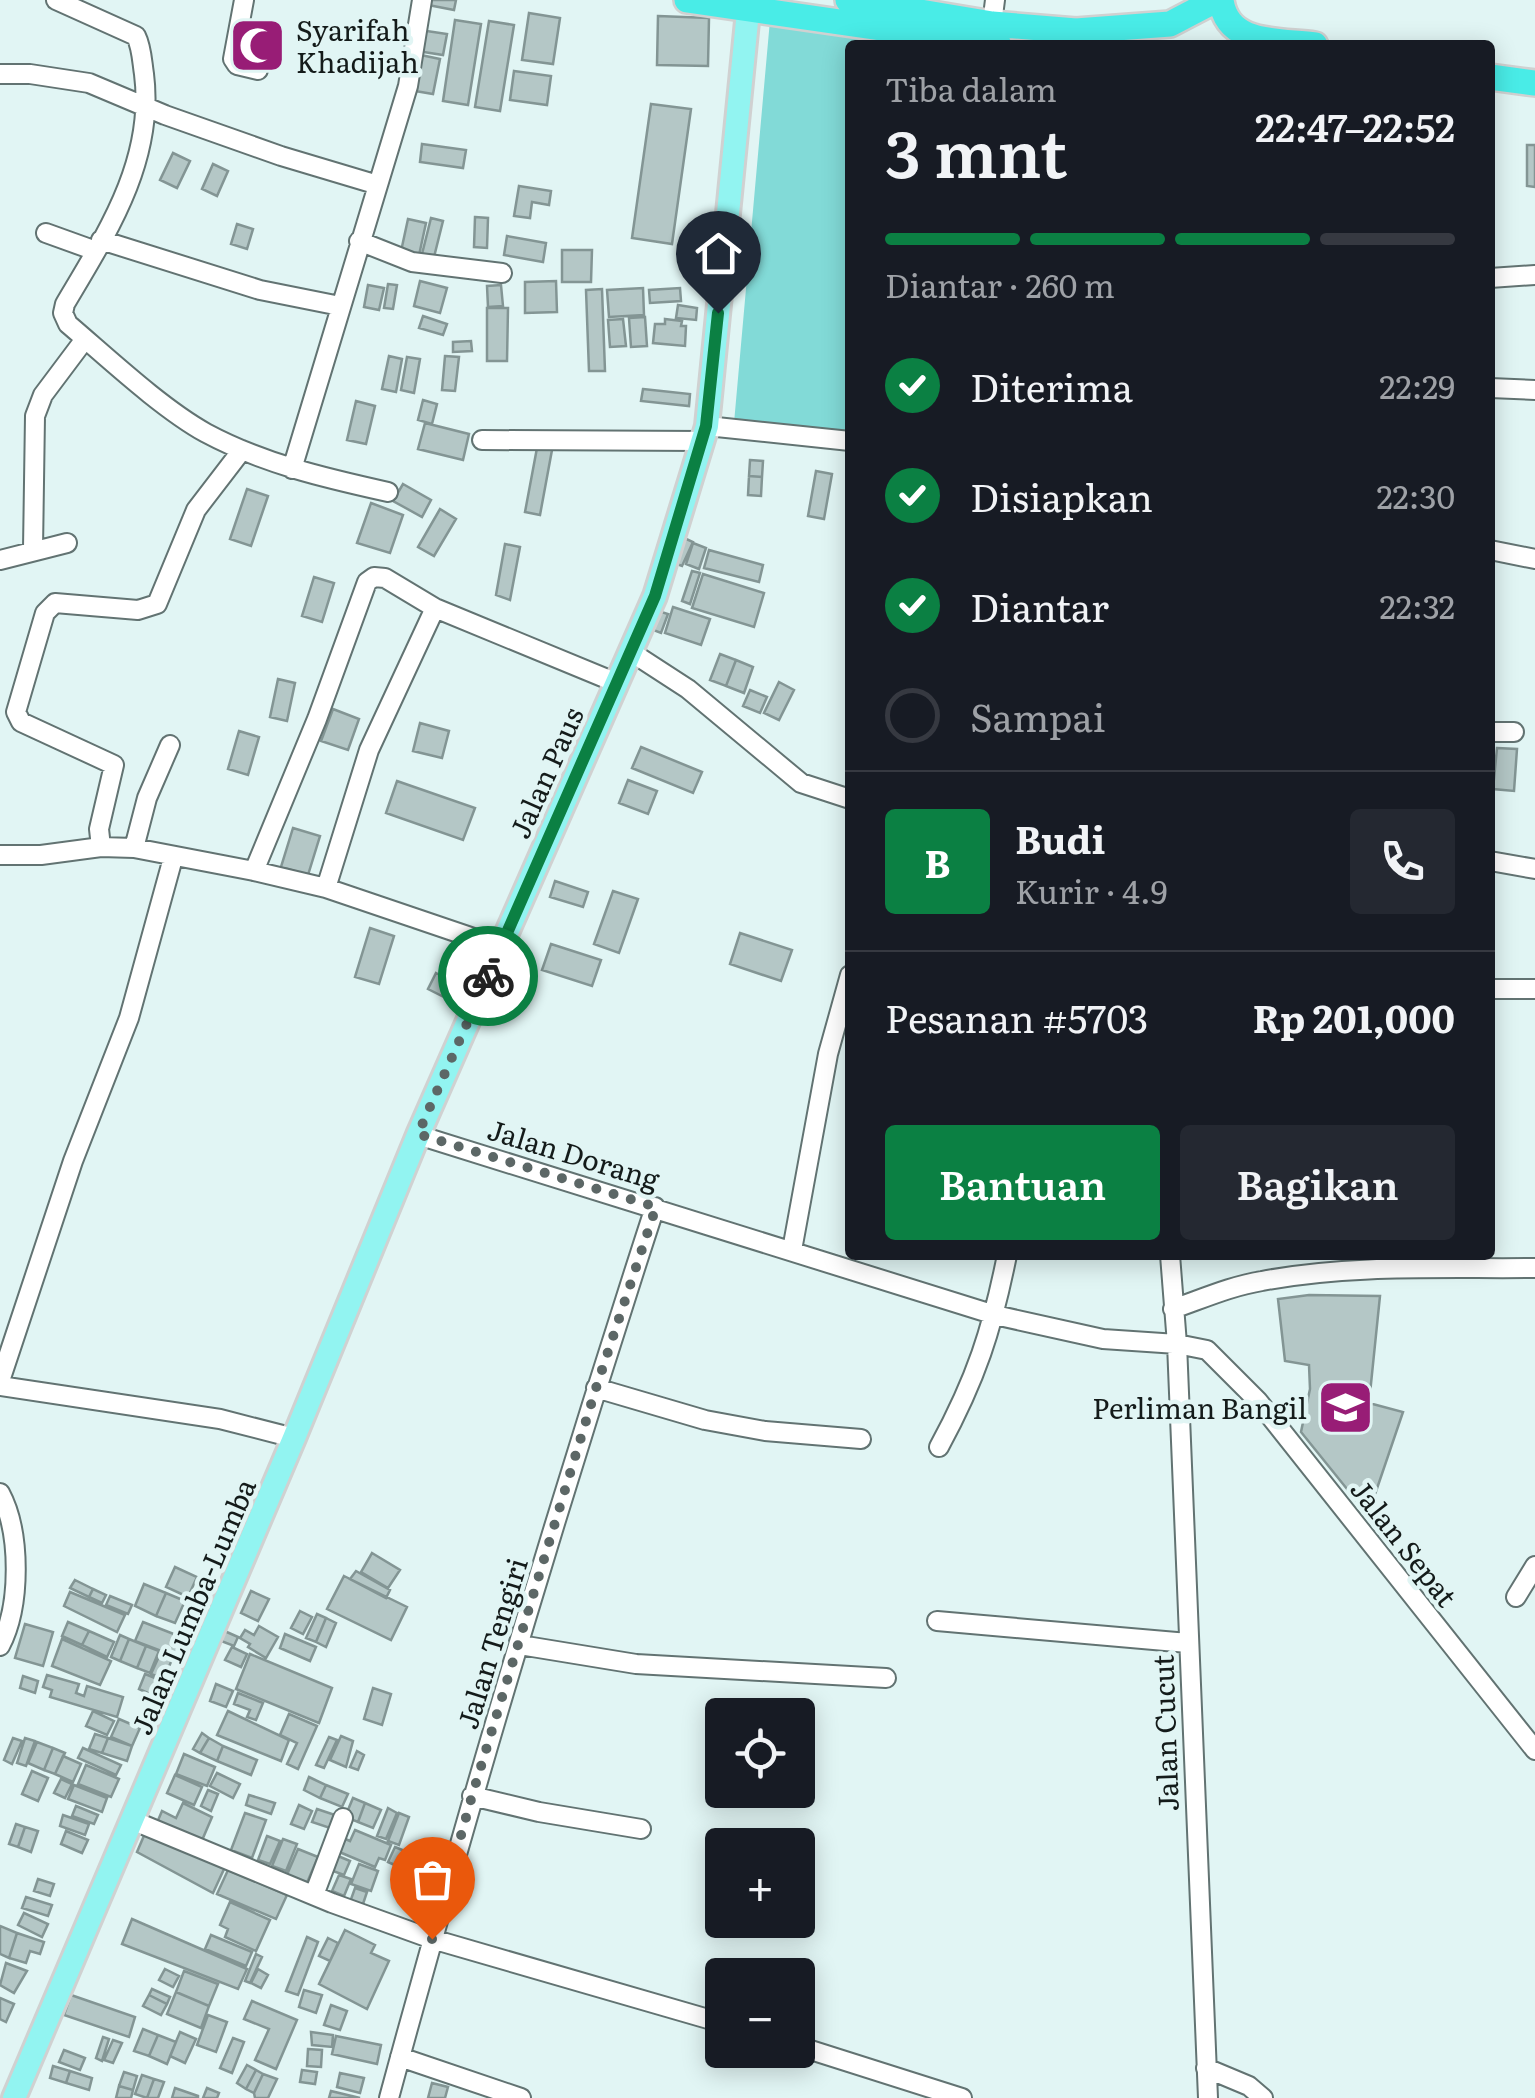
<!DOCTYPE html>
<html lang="id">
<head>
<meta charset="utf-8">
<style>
	body { margin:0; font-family:Literata,serif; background:#242831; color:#f1f3f6; height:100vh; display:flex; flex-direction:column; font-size:38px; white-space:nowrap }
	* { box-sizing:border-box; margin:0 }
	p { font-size:32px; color:#9ea1a6 }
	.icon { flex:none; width:55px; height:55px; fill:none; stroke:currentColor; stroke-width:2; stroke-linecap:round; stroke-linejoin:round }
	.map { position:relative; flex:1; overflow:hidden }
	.details { position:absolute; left:845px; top:40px; width:650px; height:1220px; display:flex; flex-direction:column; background:#171b24; border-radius:10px; box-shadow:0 5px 25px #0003 }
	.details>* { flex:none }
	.controls { position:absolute; left:705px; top:1698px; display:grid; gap:20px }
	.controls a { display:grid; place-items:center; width:110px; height:110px; border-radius:10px; background:#171b24; box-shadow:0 5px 25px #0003; font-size:50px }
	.pin { position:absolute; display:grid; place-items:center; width:85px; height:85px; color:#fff; margin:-102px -42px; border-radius:50% 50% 50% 0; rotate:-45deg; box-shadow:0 0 10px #0007 }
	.pin .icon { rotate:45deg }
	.courier { position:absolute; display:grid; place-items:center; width:100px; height:100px; margin:-50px; border:8px solid #0b8043; border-radius:50%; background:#fff; color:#222; box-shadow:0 2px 12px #0007 }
	.head em { font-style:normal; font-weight:600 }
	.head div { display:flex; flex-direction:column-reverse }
	.head { display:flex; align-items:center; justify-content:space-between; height:170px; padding:0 40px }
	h1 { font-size:65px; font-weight:600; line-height:75px }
	.bar { display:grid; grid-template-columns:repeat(4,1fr); gap:15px 10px; align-content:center; height:120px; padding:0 40px }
	.bar i { height:12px; border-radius:8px; background:#363941 }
	.bar .active { background:#0b8043 }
	.bar p { grid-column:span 4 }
	.line { display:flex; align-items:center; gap:25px; padding:0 40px; border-top:2px solid #363941 }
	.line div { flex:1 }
	.round { display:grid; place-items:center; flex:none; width:105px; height:105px; border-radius:10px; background:#242831 }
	ol { padding:0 40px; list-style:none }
	li { display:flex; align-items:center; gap:30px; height:110px }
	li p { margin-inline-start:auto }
	li .icon { padding:10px; border-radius:50%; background:#0b8043; color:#fff; stroke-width:4 }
	li:last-child { color:#9ea1a6 }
	li i { width:55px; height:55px; border:5px solid #363941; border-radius:50% }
	.cta { display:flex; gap:20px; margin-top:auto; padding:20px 40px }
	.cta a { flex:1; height:115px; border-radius:10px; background:#0b8043; color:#fff; font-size:40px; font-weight:600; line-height:115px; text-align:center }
	.cta a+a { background:#242831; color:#f1f3f6 }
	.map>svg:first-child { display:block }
	.green { fill:#82dad7 }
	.building { fill:#b4c7c6; stroke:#839594; stroke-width:2.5 }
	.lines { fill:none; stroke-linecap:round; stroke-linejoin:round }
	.minor-casing { stroke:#627372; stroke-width:22 }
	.major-casing { stroke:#d0d1d1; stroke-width:28 }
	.highway-casing { stroke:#d0d1d1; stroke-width:30 }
	.minor { stroke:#fff; stroke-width:18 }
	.major { stroke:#92f4f1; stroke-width:22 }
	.highway { stroke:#49ece7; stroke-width:25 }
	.done { stroke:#5c6766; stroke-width:10; stroke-dasharray:0 18 }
	.route { stroke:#0b8043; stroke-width:12 }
	.labels { text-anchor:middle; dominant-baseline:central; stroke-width:9; stroke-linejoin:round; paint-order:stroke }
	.poi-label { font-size:28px; fill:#141b1a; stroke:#e1f5f4; text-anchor:start }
	.street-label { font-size:28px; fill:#141b1a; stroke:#e1f5f4 }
</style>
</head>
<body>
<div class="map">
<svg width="1535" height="2098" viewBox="0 0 1535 2098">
	<rect width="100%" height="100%" fill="#e1f5f4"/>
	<path class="green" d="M770,20l169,25h-89v389l-116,-11z"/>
	<path class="building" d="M424,0h32l-2,10 -31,-6z
		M529,13l31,5 -7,46 -31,-4z
		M658,16l51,2 -1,48 -51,-1z
		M455,20l26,4 -13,81 -25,-4z
		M489,21l25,4 -14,86 -25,-4z
		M247,22l33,13 -13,33 -33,-13z
		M420,30l27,4 -4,21 -26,-4z
		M416,54l24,5 -7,35 -24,-4z
		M514,71l37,5 -4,29 -37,-5z
		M651,104l40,5 -19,135 -40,-6z
		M422,144l44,6 -3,18 -43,-6z
		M1527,145h8v42l-8,-1z
		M173,153l17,8 -13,27 -17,-8z
		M213,164l15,7 -11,25 -15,-7z
		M519,186l32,5 -2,14 -17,-3 -2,16 -16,-2z
		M475,217l13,1 -1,30 -13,-1z
		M431,218l12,3 -10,40 -12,-3z
		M408,219l18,4 -8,37 -18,-4z
		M237,224l16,5 -6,20 -16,-5z
		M507,236l39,7 -3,19 -39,-7z
		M562,250h30l-1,32h-29z
		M420,281l27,7 -7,25 -26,-7z
		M556,281l1,31 -32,1v-31z
		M388,284l9,1 -4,24 -9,-1z
		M368,285l16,3 -5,22 -15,-3z
		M501,285l2,21 -15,1 -1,-21z
		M643,288l1,27 -35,2 -2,-27z
		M680,288l1,13 -31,2 -1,-13z
		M602,289l3,82h-16l-3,-81z
		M678,305l19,3 -1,12 -20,-2z
		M487,308h21l-1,53h-20z
		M423,316l24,8 -4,11 -24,-7z
		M645,317l2,29 -16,1 -2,-29z
		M623,319l3,27 -16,1 -2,-27z
		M665,319l17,2 -1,5h5l-1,20 -32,-3 2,-19h10z
		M471,341l1,10 -19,1v-10z
		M389,356l13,3 -6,33 -14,-3z
		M445,356l14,1 -4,34 -13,-1z
		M407,357l13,2 -6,34 -13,-3z
		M643,389l47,5 -1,12 -48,-5z
		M423,400l14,4 -5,20 -14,-4z
		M356,401l19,5 -9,38 -19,-4z
		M425,423l44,11 -6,26 -45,-11z
		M537,448l15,2 -12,65 -15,-3z
		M750,460l13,1 -1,16 -13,-1z
		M816,471l16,3 -8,45 -16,-3z
		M749,476l13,1 -1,19 -13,-1z
		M403,484l28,16 -9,17 -29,-16z
		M247,489l21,7 -17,50 -21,-7z
		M371,503l32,12 -13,38 -33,-10z
		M440,509l16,10 -22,37 -16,-9z
		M682,537l11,5 -11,24 -11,-4z
		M693,543l13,5 -7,21 -13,-5z
		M505,544l15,3 -10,53 -14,-5z
		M709,550l54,15 -4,17 -55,-14z
		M849,564h1v86h-2z
		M692,571l8,2 -10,31 -8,-3z
		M703,574l61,19 -10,34 -62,-19z
		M314,577l20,6 -12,39 -20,-6z
		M673,607l37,12 -9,26 -36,-12z
		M655,610l13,4 -7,19 -13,-5z
		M720,654l16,6 -10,26 -16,-6z
		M736,660l17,7 -9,26 -18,-7z
		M278,679l17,4 -8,38 -17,-4z
		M779,682l15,8 -15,30 -15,-7z
		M750,690l17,7 -7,16 -17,-7z
		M333,709l26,10 -11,31 -27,-9z
		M420,723l29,8 -7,27 -29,-7z
		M239,731l20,6 -11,38 -20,-6z
		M641,747l61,25 -9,21 -61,-25z
		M1497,748l20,1 -3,42 -21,-2z
		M628,780l29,11 -9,23 -29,-11z
		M397,781l78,27 -12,32 -77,-27z
		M293,828l27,8 -12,39 -27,-8z
		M555,881l33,11 -5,15 -33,-10z
		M613,891l25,8 -19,54 -25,-9z
		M370,928l24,8 -15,48 -24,-7z
		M740,933l52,17 -11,31 -51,-17z
		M551,944l50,16 -9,26 -50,-16z
		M436,973l24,12 -8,16 -24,-12z
		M1309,1295l71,1 -11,107 34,9 -35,103 -67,-83 9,-43 -1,-24 -24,-4 -7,-62z
		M372,1553l28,17 -12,18 -27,-16z
		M175,1567l22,10 -9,20 -22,-10z
		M356,1571l34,19 -4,8 -36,-19z
		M344,1576l63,31 -16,33 -64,-31z
		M75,1580l18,9 -4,8 -19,-9z
		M144,1584l22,9 -10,23 -21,-10z
		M93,1589l13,6 -4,8 -13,-6z
		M251,1591l18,8 -11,22 -17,-8z
		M70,1592l55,23 -8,17 -53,-26z
		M166,1593l19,8 -10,22 -19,-7z
		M110,1596l22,9 -4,9 -22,-9z
		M300,1611l12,6 -9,17 -12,-6z
		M317,1614l9,4 -10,24 -10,-4z
		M326,1618l10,5 -10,24 -10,-5z
		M68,1622l21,9 -7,14 -20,-9z
		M143,1622l41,16 -7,19 -42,-16z
		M25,1624l28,8 -10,34 -28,-8z
		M259,1626l19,11 -12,21 -18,-11 2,-3 -10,-6 5,-8 9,5z
		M220,1629l18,8 -4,9 -18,-7z
		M89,1631l25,11 -7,15 -25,-12z
		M285,1634l31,13 -6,14 -30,-13z
		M120,1635l9,4 -9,22 -9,-4z
		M62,1639l49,22 -11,24 -48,-19z
		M129,1639l17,7 -9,22 -17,-7z
		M146,1646l13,5 -9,22 -13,-5z
		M232,1647l15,7 -6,13 -16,-7z
		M161,1652l12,5 -9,22 -13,-5z
		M250,1654l82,34 -13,35 -83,-34z
		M145,1674l20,8 -6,16 -20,-9z
		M47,1675l32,9 -3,9 8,3 3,-10 36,11 -6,20 -67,-20 2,-7 -9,-3z
		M23,1676l15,5 -3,12 -15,-5z
		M216,1684l17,7 -7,16 -16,-6z
		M373,1688l18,6 -9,31 -18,-6z
		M238,1693l25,10 -7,17 -9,-3 3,-7 -16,-6z
		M93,1711l21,10 -7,14 -21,-9z
		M228,1711l61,29 -8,21 -64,-26z
		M289,1714l28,12 -19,43 -11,-5 10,-21 -17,-8z
		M119,1719l21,9 -8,18 -21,-9z
		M202,1733l7,5 -9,15 -7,-4z
		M95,1734l13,4 -6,15 -13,-4z
		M341,1736l12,5 -7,26 -16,-7z
		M329,1737l8,3 -13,28 -8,-3z
		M13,1738l9,3 -10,23 -8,-4z
		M25,1738l10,3 -9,25 -9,-3z
		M108,1738l24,8 -5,15 -25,-8z
		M209,1738l14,8 -6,15 -17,-8z
		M37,1742l16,6 -9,22 -16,-7z
		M223,1746l34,14 -6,15 -34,-14z
		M53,1748l12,5 -10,21 -11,-4z
		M83,1748l38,17 -5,10 -38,-17z
		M357,1751l7,4 -6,15 -8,-3z
		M184,1754l31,13 -8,19 -31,-12z
		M63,1756l18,8 -8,18 -18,-8z
		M86,1765l33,14 -8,18 -33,-13z
		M32,1771l16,7 -10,23 -16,-7z
		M217,1773l23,11 -7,14 -23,-12z
		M175,1775l27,12 -8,18 -27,-12z
		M309,1777l17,8 -6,13 -16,-8z
		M61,1779l11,5 -7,14 -11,-5z
		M74,1785l33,13 -5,14 -34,-13z
		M326,1785l22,9 -6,13 -22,-9z
		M208,1790l10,4 -7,17 -10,-5z
		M249,1795l26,8 -4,11 -25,-9z
		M353,1798l12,5 -7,19 -13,-5z
		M183,1803l29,14 -12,28 -44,-20 6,-14 14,7z
		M365,1803l16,7 -8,18 -15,-6z
		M299,1805l13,6 -8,18 -13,-5z
		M76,1806l22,9 -4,9 -22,-8z
		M388,1808l9,5 -11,26 -9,-3z
		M317,1809l24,8 -5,13 -24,-8z
		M245,1813l21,7 -14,38 -21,-8z
		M399,1813l10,4 -10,28 -11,-4z
		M63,1815l26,9 -4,11 -25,-9z
		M16,1824l9,3 -7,20 -9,-3z
		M25,1827l13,4 -7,21 -13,-5z
		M355,1830l36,15 -6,15 -6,-2 -4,9 -38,-16 6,-13 7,3z
		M66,1831l22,9 -6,13 -21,-9z
		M146,1831l78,38 -11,24 -76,-41z
		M267,1836l13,5 -10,23 -12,-4z
		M283,1839l14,5 -11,27 -14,-5z
		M395,1847l17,7 -6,16 -18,-8z
		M298,1849l20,8 -12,28 -20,-8z
		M338,1856l12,5 -6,14 -11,-4z
		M359,1864l19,7 -7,20 -20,-7z
		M228,1870l59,25 -11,24 -59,-25z
		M339,1875l12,4 -7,17 -12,-5z
		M38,1879l16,5 -4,12 -16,-5z
		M355,1888l12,4 -5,15 -12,-5z
		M26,1897l26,8 -4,11 -26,-8z
		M230,1902l40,18 -14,31 -31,-14 3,-8 -8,-4z
		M24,1913l24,11 -6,13 -24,-12z
		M132,1919l115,50 -9,20 -116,-45z
		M0,1926l17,7 -8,25 -9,-4z
		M345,1930l30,15 -4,8 18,8 -22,48 -48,-25z
		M17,1933l27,9 -4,12 -10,-3 -4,12 -17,-5z
		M211,1935l41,17 -6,14 -41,-17z
		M307,1937l11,5 -20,53 -12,-4z
		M328,1938l10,5 -8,18 -11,-5z
		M256,1954l6,3 -12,26 -5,-2z
		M6,1963l21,8 -13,22 -14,-8z
		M165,1969l14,7 -6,11 -14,-7z
		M258,1969l10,6 -7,13 -10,-5z
		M184,1971l34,13 -9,22 -33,-14z
		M152,1989l18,8 -3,7 -18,-9z
		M304,1990l18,5 -6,18 -17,-6z
		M176,1992l33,14 -8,22 -34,-14z
		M71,1995l64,22 -6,20 -65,-22z
		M149,1995l18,9 -6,11 -18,-9z
		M0,1998l14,6 -8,18 -6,-3z
		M252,2001l45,19 -21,49 -21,-9 14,-31 -25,-10z
		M331,2005l16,6 -7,19 -16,-5z
		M208,2015l19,7 -11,30 -19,-7z
		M143,2029l15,6 -9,21 -15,-5z
		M180,2032l16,7 -11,24 -15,-7z
		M311,2032l22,3 -1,12 -20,-2z
		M158,2035l18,7 -9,22 -18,-8z
		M336,2036l45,9 -4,19 -45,-10z
		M103,2037l6,2 -7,22 -6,-3z
		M233,2038l11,4 -12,31 -12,-5z
		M113,2040l9,3 -9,20 -9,-3z
		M308,2049l14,1 -1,17 -14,-1z
		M64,2050l21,8 -5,12 -21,-8z
		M247,2065l9,5 -10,19 -9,-6z
		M53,2066l17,5 -4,12 -16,-5z
		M256,2070l7,4 -9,19 -8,-4z
		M302,2070l15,2 -2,12 -15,-2z
		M70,2071l22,7 -3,12 -23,-7z
		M124,2072l13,4 -4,14 -14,-4z
		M340,2073l24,5 -4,15 -23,-6z
		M263,2074l14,5 -9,19h-13l-1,-5z
		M142,2075l12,4 -7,19 -12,-4z
		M154,2079l10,3 -6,16h-11z
		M432,2083l16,4 -3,11h-17z
		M119,2086l14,4 -2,8h-15z
		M175,2088l23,8v2h-26z
		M207,2088l12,5 -2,5h-14z
		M331,2091l29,7h-31z"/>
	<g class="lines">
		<defs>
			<path id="minor" d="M56,0l80,36c6,12 6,26 8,38 11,86 -37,159 -79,230l-2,9 5,11c40,34 93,84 138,109 58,31 119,45 182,59
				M244,0l-11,59 4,6 21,5
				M992,24l3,-24
				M0,74h30l59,9 76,32 116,41 97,29
				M46,233l50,18
				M101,240l159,50 80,16
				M359,241l53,21 90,11
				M1490,278l45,-3
				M1490,388l45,2
				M707,426l143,15
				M482,440l220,1
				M292,469l116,-383 14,-86
				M33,549l2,-133 8,-21 42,-56
				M1490,550l45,9
				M0,560l67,-17
				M631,652l57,37 113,94 49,16
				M1490,732h24
				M101,847l-2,-18 15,-64 -93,-43 -5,-10 29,-99 10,-10 83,7 19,-6 39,-94 46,-60
				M134,848l13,-50 23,-53
				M0,855h41l60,-8 33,1 120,23 72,17 174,59
				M1490,861l45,8
				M254,871l63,-152 50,-137 7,-5 11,1 50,30 182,75
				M326,888l43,-138 66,-142
				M1490,989h45
				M418,1135l577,180 108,24 74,5 30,6 51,51 277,349
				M792,1250l36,-196 22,-79
				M1170,1255l7,89 31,754
				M1173,1309c29,-10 58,-23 89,-28 89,-17 183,-12 273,-13
				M0,1381l73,-220 56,-143 44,-160
				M0,1386l220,33 74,19
				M596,1388l109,32 60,11 96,8
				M939,1447c37,-68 53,-117 68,-192
				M0,1493c21,39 21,113 0,153
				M1516,1597l19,-31
				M937,1621l251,22
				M520,1645l116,19 250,14
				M472,1796l67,16 102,17
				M134,1821l198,82 100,36 290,84
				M314,1895l29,-77
				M798,2046l164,52
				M400,2057l121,41
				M1206,2068l43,18 14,12
				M389,2098c81,-299 170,-596 266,-891"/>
			<path id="major" d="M14,2098l280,-660 124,-303 237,-539 52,-170 41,-415"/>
			<path id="highway" d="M687,0l312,45
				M848,0l144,24 84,7 94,-7 46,-24
				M1221,0c6,46 57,40 94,45
				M1490,77l45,6"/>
		</defs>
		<use href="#minor" class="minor-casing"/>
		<use href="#major" class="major-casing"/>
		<use href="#highway" class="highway-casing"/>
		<use href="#minor" class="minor"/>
		<use href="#major" class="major"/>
		<use href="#highway" class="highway"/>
	</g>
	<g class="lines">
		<path class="done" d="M432,1939l40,-143 124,-408 60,-181 -238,-73 70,-158"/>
		<path class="route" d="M488,976l167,-380 51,-170 12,-113"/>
	</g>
	<defs>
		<symbol id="mosque-square" viewBox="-11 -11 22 22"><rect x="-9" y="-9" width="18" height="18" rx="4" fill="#981d76" stroke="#e1f5f4"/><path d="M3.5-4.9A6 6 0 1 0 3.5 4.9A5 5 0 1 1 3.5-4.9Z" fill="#fff"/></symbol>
		<symbol id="school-square" viewBox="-11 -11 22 22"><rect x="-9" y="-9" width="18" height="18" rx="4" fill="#981d76" stroke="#e1f5f4"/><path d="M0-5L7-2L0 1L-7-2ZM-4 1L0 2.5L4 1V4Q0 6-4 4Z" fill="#fff"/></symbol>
	</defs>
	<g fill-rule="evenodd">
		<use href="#mosque-square" x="226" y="14" width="63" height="63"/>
		<use href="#school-square" x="1314" y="1376" width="63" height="63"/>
	</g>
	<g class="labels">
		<g class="poi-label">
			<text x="296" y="29">Syarifah<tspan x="296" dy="32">Khadijah</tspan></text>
			<text x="1307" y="1407" text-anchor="end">Perliman Bangil</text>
		</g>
		<g class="street-label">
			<text transform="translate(545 772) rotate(-66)">Jalan Paus</text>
			<text transform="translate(574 1153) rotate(17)">Jalan Dorang</text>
			<text transform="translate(1405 1542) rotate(52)">Jalan Sepat</text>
			<text transform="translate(192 1606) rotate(-67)">Jalan Lumba-Lumba</text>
			<text transform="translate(491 1643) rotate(-73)">Jalan Tengiri</text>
			<text transform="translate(1164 1733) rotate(-92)">Jalan Cucut</text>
		</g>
	</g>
</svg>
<div class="controls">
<a><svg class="icon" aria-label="locate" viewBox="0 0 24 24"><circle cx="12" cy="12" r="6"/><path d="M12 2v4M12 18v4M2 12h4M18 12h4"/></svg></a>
<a>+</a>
<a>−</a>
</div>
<div class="pin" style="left:432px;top:1939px;background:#ea580c"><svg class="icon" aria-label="bag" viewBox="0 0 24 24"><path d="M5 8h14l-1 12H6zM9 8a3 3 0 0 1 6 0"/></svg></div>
<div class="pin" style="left:718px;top:313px;background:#1f2937"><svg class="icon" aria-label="home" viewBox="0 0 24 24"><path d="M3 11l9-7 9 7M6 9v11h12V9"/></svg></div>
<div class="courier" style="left:488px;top:976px"><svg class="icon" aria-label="bike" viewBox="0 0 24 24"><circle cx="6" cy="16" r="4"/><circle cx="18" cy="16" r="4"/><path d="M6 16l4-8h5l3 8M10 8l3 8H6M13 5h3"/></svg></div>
<section class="details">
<div class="head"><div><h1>3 mnt</h1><p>Tiba dalam</p></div><em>22:47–22:52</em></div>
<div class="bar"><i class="active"></i><i class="active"></i><i class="active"></i><i></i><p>Diantar · 260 m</p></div>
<ol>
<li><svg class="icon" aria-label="check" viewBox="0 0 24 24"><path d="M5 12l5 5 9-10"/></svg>Diterima<p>22:29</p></li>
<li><svg class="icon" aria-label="check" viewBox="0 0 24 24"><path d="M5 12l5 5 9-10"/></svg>Disiapkan<p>22:30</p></li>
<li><svg class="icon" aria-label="check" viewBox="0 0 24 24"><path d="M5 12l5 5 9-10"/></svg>Diantar<p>22:32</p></li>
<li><i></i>Sampai</li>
</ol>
<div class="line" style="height:180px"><b class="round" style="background:#0b8043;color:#fff">B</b><div><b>Budi</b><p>Kurir · 4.9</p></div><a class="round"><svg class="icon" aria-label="phone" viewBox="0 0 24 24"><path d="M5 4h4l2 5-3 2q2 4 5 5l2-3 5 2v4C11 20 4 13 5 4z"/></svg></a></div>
<div class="line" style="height:130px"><div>Pesanan #5703</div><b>Rp 201,000</b></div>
<div class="cta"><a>Bantuan</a><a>Bagikan</a></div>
</section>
</div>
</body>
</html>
